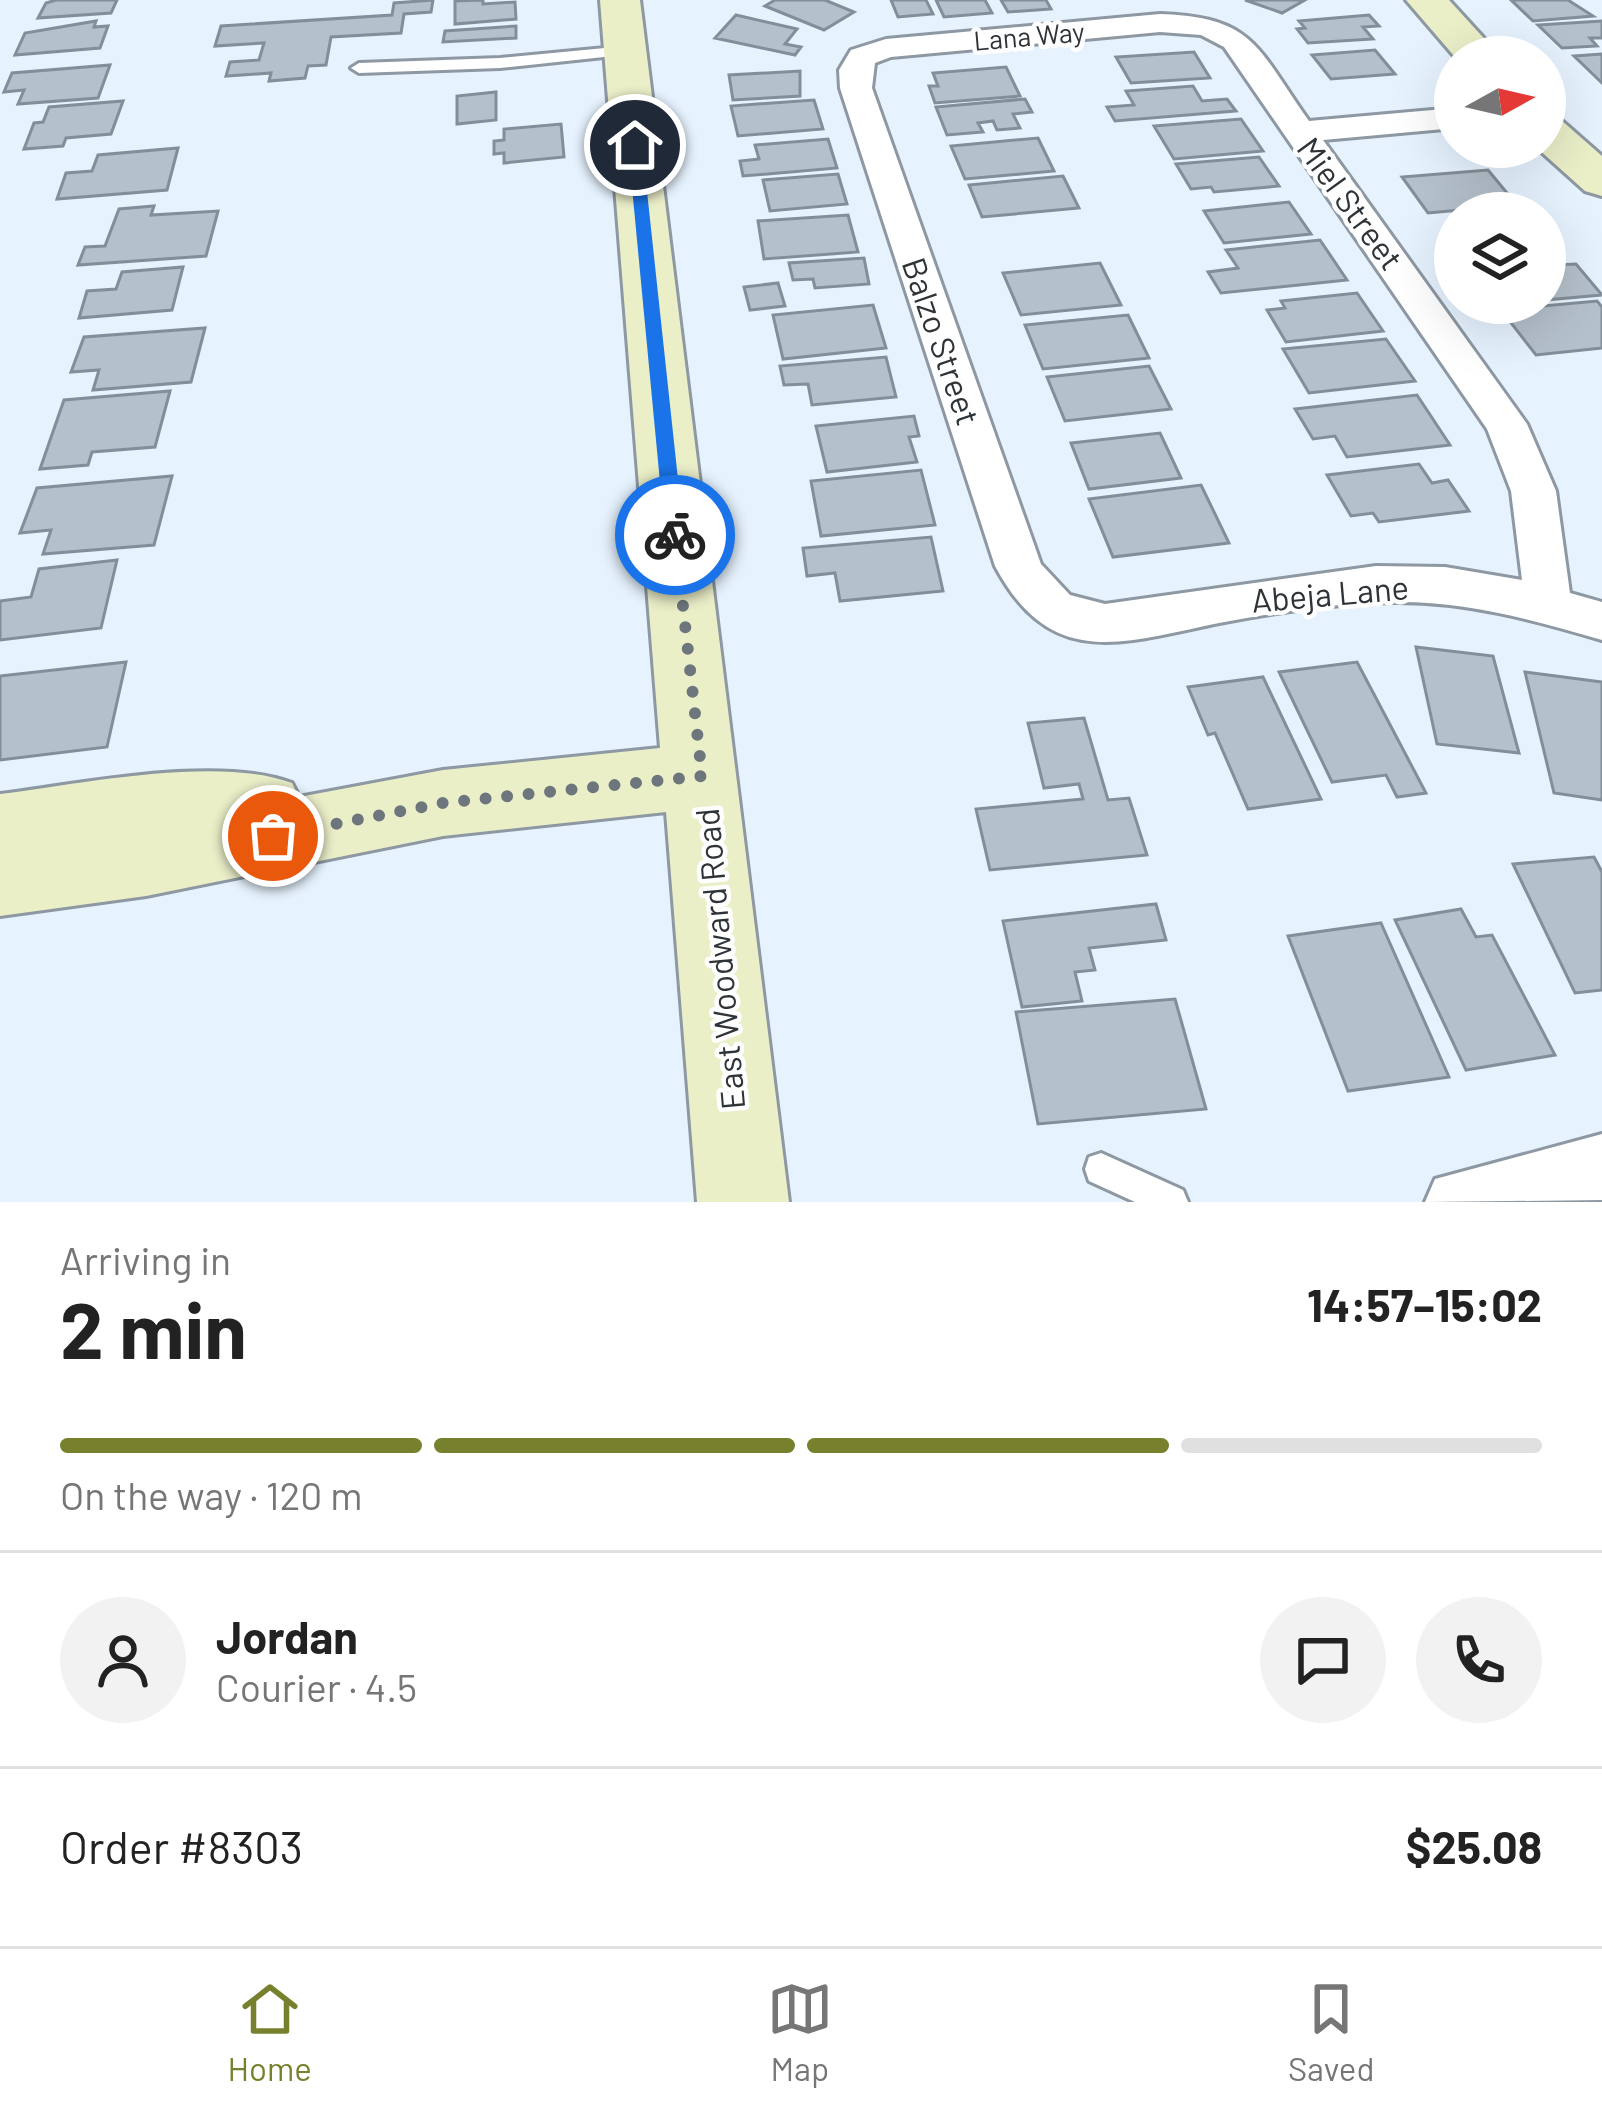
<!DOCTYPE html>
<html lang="en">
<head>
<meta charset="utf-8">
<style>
	body { margin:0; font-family:Barlow,sans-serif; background:#f2f2f2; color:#222; height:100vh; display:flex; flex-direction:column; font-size:45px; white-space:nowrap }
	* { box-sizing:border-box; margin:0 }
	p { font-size:39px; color:#767676 }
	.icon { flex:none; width:66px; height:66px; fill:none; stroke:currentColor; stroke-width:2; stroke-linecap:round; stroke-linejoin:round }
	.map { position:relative; height:1202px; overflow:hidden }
	.sheet { display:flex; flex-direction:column; background:#fff; flex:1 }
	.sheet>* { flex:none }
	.needle { width:78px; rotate:82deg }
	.tools { position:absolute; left:1434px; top:36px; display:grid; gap:24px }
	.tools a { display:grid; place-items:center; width:132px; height:132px; border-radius:50%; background:#fff; box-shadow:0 12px 48px #0002; font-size:60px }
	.pin { position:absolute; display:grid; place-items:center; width:102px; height:102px; color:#fff; margin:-51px; border:6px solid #fff; border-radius:50%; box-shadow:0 3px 12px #0007 }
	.courier { position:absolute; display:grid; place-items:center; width:120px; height:120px; margin:-60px; border:9px solid #1a73e8; border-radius:50%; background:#fff; color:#222; box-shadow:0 3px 15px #0007 }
	.head em { font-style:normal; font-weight:700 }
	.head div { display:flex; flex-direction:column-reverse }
	.head { display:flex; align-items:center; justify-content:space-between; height:204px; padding:0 60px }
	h1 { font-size:78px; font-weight:700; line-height:90px }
	.bar { display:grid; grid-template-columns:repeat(4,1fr); gap:18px 12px; align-content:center; height:144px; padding:0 60px }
	.bar i { height:15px; border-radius:9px; background:#e0e0e0 }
	.bar .selected { background:#77812d }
	.bar p { grid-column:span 4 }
	.line { display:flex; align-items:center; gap:30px; padding:0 60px; border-top:3px solid #e0e0e0 }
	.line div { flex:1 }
	.round { display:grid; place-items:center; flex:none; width:126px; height:126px; border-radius:63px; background:#f2f2f2 }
	.tab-bar { display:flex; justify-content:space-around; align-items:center; height:168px; border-top:3px solid #e0e0e0; background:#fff; font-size:33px; color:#767676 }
	.tab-bar a { display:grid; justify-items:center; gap:6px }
	.tab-bar .selected { color:#77812d }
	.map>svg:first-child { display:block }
	.building { fill:#b4c0cb; stroke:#838f98; stroke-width:3 }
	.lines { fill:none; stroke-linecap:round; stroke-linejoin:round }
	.lane-casing { stroke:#8d98a2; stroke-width:6 }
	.street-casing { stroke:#8d98a2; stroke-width:6 }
	.secondary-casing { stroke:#8d98a2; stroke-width:6 }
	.lane { fill:#fff; fill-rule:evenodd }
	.street { fill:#fff; fill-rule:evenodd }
	.secondary { fill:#ebefc8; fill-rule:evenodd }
	.route { fill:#1a73e8 }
	.done { stroke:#6e767d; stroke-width:12; stroke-dasharray:0 21.6 }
	.labels { text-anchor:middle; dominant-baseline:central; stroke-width:9; stroke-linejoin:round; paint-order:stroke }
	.far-street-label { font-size:27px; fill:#2e3337; stroke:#fefefe }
	.street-label { font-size:33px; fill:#2e3337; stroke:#fefefe }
</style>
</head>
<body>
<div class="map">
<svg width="1602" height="1202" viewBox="0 0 1602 1202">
	<rect width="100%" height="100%" fill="#e6f3fe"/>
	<path class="building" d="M56,0h61l-6,13 -73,5 8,-15z
		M433,0l-2,12 -27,2 -3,19 -70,4 -5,28 -18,1 -3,12 -36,3 2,-8 -45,3 4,-14 29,-2 5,-17 -49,3 6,-20 171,-11 2,-12z
		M483,0v4l32,-2 1,17 -61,5v-23z
		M775,0h50l29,12 -30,18 -59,-24z
		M891,0h35l7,14 -35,3z
		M936,0h49l7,13 -48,4z
		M1001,0h45l5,9 -43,3z
		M1245,0h60l-23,13z
		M1511,0h57l25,16 -60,5z
		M736,15l61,14 -12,15 16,3 -6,8 -80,-17z
		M1369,15l10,11 -16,1 10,12 -65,4 -11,-14 8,-1 -6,-7z
		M96,21l-2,6 14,-1 -8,22 -85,7 10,-22z
		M1602,21v17h-12l7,8 -35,2 -24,-23z
		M516,26v12l-73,4 2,-11z
		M1375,50l20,24 -64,5 -19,-24z
		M1194,52l16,26 -79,5 -15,-26z
		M1602,54v29l-28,-27z
		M110,65l-12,33 -80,6 6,-14 -20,2 8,-19z
		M1006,67l14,29 -85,7 -6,-17h9l-5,-13z
		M800,71v25l-67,4 -4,-25z
		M1193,86l9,15 25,-2 9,12 -121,10 -8,-14 27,-2 -8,-14z
		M496,92v28l-39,4v-28z
		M1025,99l7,13 -19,2 7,14 -23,2 -4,-9 -15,2 5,9 -36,3 -11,-28z
		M814,100l9,29 -85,7 -7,-30z
		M123,101l-12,33 -45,4 -3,8 -39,3 10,-26 9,-1 6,-15z
		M1241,119l22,32 -89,8 -20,-33z
		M561,124l3,33 -60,6v-10l-10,1v-13l10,-1v-11z
		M1038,138l16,33 -89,8 -14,-33z
		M828,139l9,29 -94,8 -3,-15 19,-2 -4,-14z
		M178,148l-11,42 -110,9 9,-26 26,-2 6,-16z
		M1259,157l20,29 -65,6 -3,-5 -20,2 -15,-25z
		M1488,170l29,35 -89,8 -26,-36z
		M838,174l9,30 -77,7 -7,-31z
		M1063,176l16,32 -97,9 -13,-32z
		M1289,202l22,32 -87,9 -20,-32z
		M154,206l-3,9 67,-4 -12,45 -128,9 7,-18 20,-1 14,-37z
		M848,215l10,37 -94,7 -6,-38z
		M1320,240l27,40 -126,13 -13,-21 30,-4 -12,-18z
		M864,258l5,26 -54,4 -2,-9 -20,1 -4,-17z
		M1551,260l3,5 22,-1 26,31 -57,5v-39z
		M1100,263l21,42 -100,10 -18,-42z
		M183,267l-11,43 -93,8 8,-27 29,-2 6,-17z
		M778,283l7,23 -35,4 -6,-23z
		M1357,293l26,38 -97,11 -19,-32 18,-2 -4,-7z
		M1597,301l5,6v41l-66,7 -35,-45z
		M873,305l13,43 -103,11 -10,-44z
		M1128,315l21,43 -106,11 -18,-44z
		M205,328l-14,54 -98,8 6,-20 -28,2 13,-35z
		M1386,339l29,42 -106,12 -26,-44z
		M886,357l10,40 -84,8 -4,-21 -24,1 -4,-19z
		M1149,366l22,43 -106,12 -18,-44z
		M170,391l-15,56 -63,5 -4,13 -48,4 24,-69z
		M1417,395l33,50 -103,12 -12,-21 -22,3 -18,-30z
		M914,416l5,20 -10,1 8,25 -90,10 -11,-46z
		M1160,433l21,45 -92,11 -18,-46z
		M1419,464l13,19 16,-3 21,31 -90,11 -6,-9 -22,3 -24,-41z
		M921,470l14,55 -114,11 -10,-55z
		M172,476l-18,69 -111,9 8,-24 -31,3 17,-45z
		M1201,485l28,58 -116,14 -24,-58z
		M931,537l12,54 -103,10 -5,-28 -28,3 -4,-28z
		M117,560l-16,68 -101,12v-39l31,-4 8,-28z
		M1416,647l77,9 26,97 -82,-9z
		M126,662l-19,85 -107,13v-84z
		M1357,662l69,131 -29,4 -11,-22 -54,7 -53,-110z
		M1525,672l77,10v118l-48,-7z
		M1263,677l58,122 -73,10 -33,-76 -7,2 -20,-48z
		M1084,718l24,82 21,-2 18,57 -157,15 -14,-61 107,-10 -4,-15 -35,4 -16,-65z
		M1594,857l8,15v118l-27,3 -62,-129z
		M1156,904l10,36 -77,8 6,22 -20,2 7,29 -60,6 -19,-86z
		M1461,909l15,28 16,-2 63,120 -89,15 -71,-150z
		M1381,923l68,154 -101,14 -60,-155z
		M1175,999l31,110 -168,15 -22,-112z"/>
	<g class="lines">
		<defs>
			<path id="lane" d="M626,46l8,5 -2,3 -132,14 -141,5 -8,-5 8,-5 141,-5z
				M1101,1153l82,37 5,12h-53l-46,-21 -4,-12 4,-12z"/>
			<path id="street" d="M1160,14c96,3 98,36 149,107l146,-13v20l-132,12 204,284 29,67 14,102 32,9v38c-68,-20 -137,-39 -208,-38 -58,1 -118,10 -175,21 -97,20 -168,48 -224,-57l-155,-478 -1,-18 12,-20 35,-11zM1160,32l41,3 23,12 263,382 24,62 11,89 -77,-13 -69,-1 -271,38 -35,-9 -29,-31 -169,-476 3,-25 16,-6z
				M1602,1134v66l-177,2 10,-23z"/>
			<path id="secondary" d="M600,0h40l149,1202h-92l-31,-390 -223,24 -297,60 -146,20v-122c80,-10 218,-39 292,-11l7,14 144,-27 217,-22z
				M1406,0h43l52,57h-46z
				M1545,116l16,4 41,36v40l-17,-5 -49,-44h9z"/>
		</defs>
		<use href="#lane" class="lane-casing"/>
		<use href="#street" class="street-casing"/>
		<use href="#secondary" class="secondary-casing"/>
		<use href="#lane" class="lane"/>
		<use href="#street" class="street"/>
		<use href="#secondary" class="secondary"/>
	</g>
	<path class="route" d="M635,141l7,4 42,390 -9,7 -10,-7 -37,-390z"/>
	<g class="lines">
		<path class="done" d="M273,836l170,-33 259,-27 -27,-241"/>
	</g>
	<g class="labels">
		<g class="far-street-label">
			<text transform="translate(1029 35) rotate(-5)">Lana Way</text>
		</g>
		<g class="street-label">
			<text transform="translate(1351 203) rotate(54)">Miel Street</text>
			<text transform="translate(942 341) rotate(71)">Balzo Street</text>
			<text transform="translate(1330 593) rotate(-5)">Abeja Lane</text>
			<text transform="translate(719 959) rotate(-95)">East Woodward Road</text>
		</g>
	</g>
</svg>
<div class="tools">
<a><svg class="needle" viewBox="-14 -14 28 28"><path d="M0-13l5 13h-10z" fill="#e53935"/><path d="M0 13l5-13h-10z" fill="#767676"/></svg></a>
<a><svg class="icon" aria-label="layers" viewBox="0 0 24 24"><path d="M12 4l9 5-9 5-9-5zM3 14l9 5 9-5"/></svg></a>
</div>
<div class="pin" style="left:273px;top:836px;background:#ea580c"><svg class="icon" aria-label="bag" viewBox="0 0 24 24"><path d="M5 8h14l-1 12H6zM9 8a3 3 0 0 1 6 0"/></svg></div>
<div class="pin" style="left:635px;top:145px;background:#1f2937"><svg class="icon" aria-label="home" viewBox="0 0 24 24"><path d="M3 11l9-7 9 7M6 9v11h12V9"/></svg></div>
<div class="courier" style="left:675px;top:535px"><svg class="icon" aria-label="bike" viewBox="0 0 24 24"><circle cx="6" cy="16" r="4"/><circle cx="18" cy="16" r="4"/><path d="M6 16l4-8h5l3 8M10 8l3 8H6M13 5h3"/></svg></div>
</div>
<section class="sheet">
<div class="head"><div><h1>2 min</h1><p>Arriving in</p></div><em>14:57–15:02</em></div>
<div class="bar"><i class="selected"></i><i class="selected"></i><i class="selected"></i><i></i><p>On the way · 120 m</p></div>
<div class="line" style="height:216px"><a class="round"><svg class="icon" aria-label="person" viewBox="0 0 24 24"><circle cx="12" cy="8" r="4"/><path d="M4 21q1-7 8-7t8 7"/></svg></a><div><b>Jordan</b><p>Courier · 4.5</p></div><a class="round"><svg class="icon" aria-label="chat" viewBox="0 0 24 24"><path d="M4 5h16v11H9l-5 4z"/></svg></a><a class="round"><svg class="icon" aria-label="phone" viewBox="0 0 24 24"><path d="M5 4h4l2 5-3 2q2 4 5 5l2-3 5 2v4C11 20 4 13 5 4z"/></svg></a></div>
<div class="line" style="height:156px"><div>Order #8303</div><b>$25.08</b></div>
</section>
<nav class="tab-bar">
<a class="selected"><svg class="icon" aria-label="home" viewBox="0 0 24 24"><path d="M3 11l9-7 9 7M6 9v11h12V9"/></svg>Home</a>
<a><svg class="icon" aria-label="map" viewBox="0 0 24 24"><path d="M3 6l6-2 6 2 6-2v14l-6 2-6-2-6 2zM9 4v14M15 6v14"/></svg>Map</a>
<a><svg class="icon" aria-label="saved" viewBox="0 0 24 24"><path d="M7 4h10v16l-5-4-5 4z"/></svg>Saved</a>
</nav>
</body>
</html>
